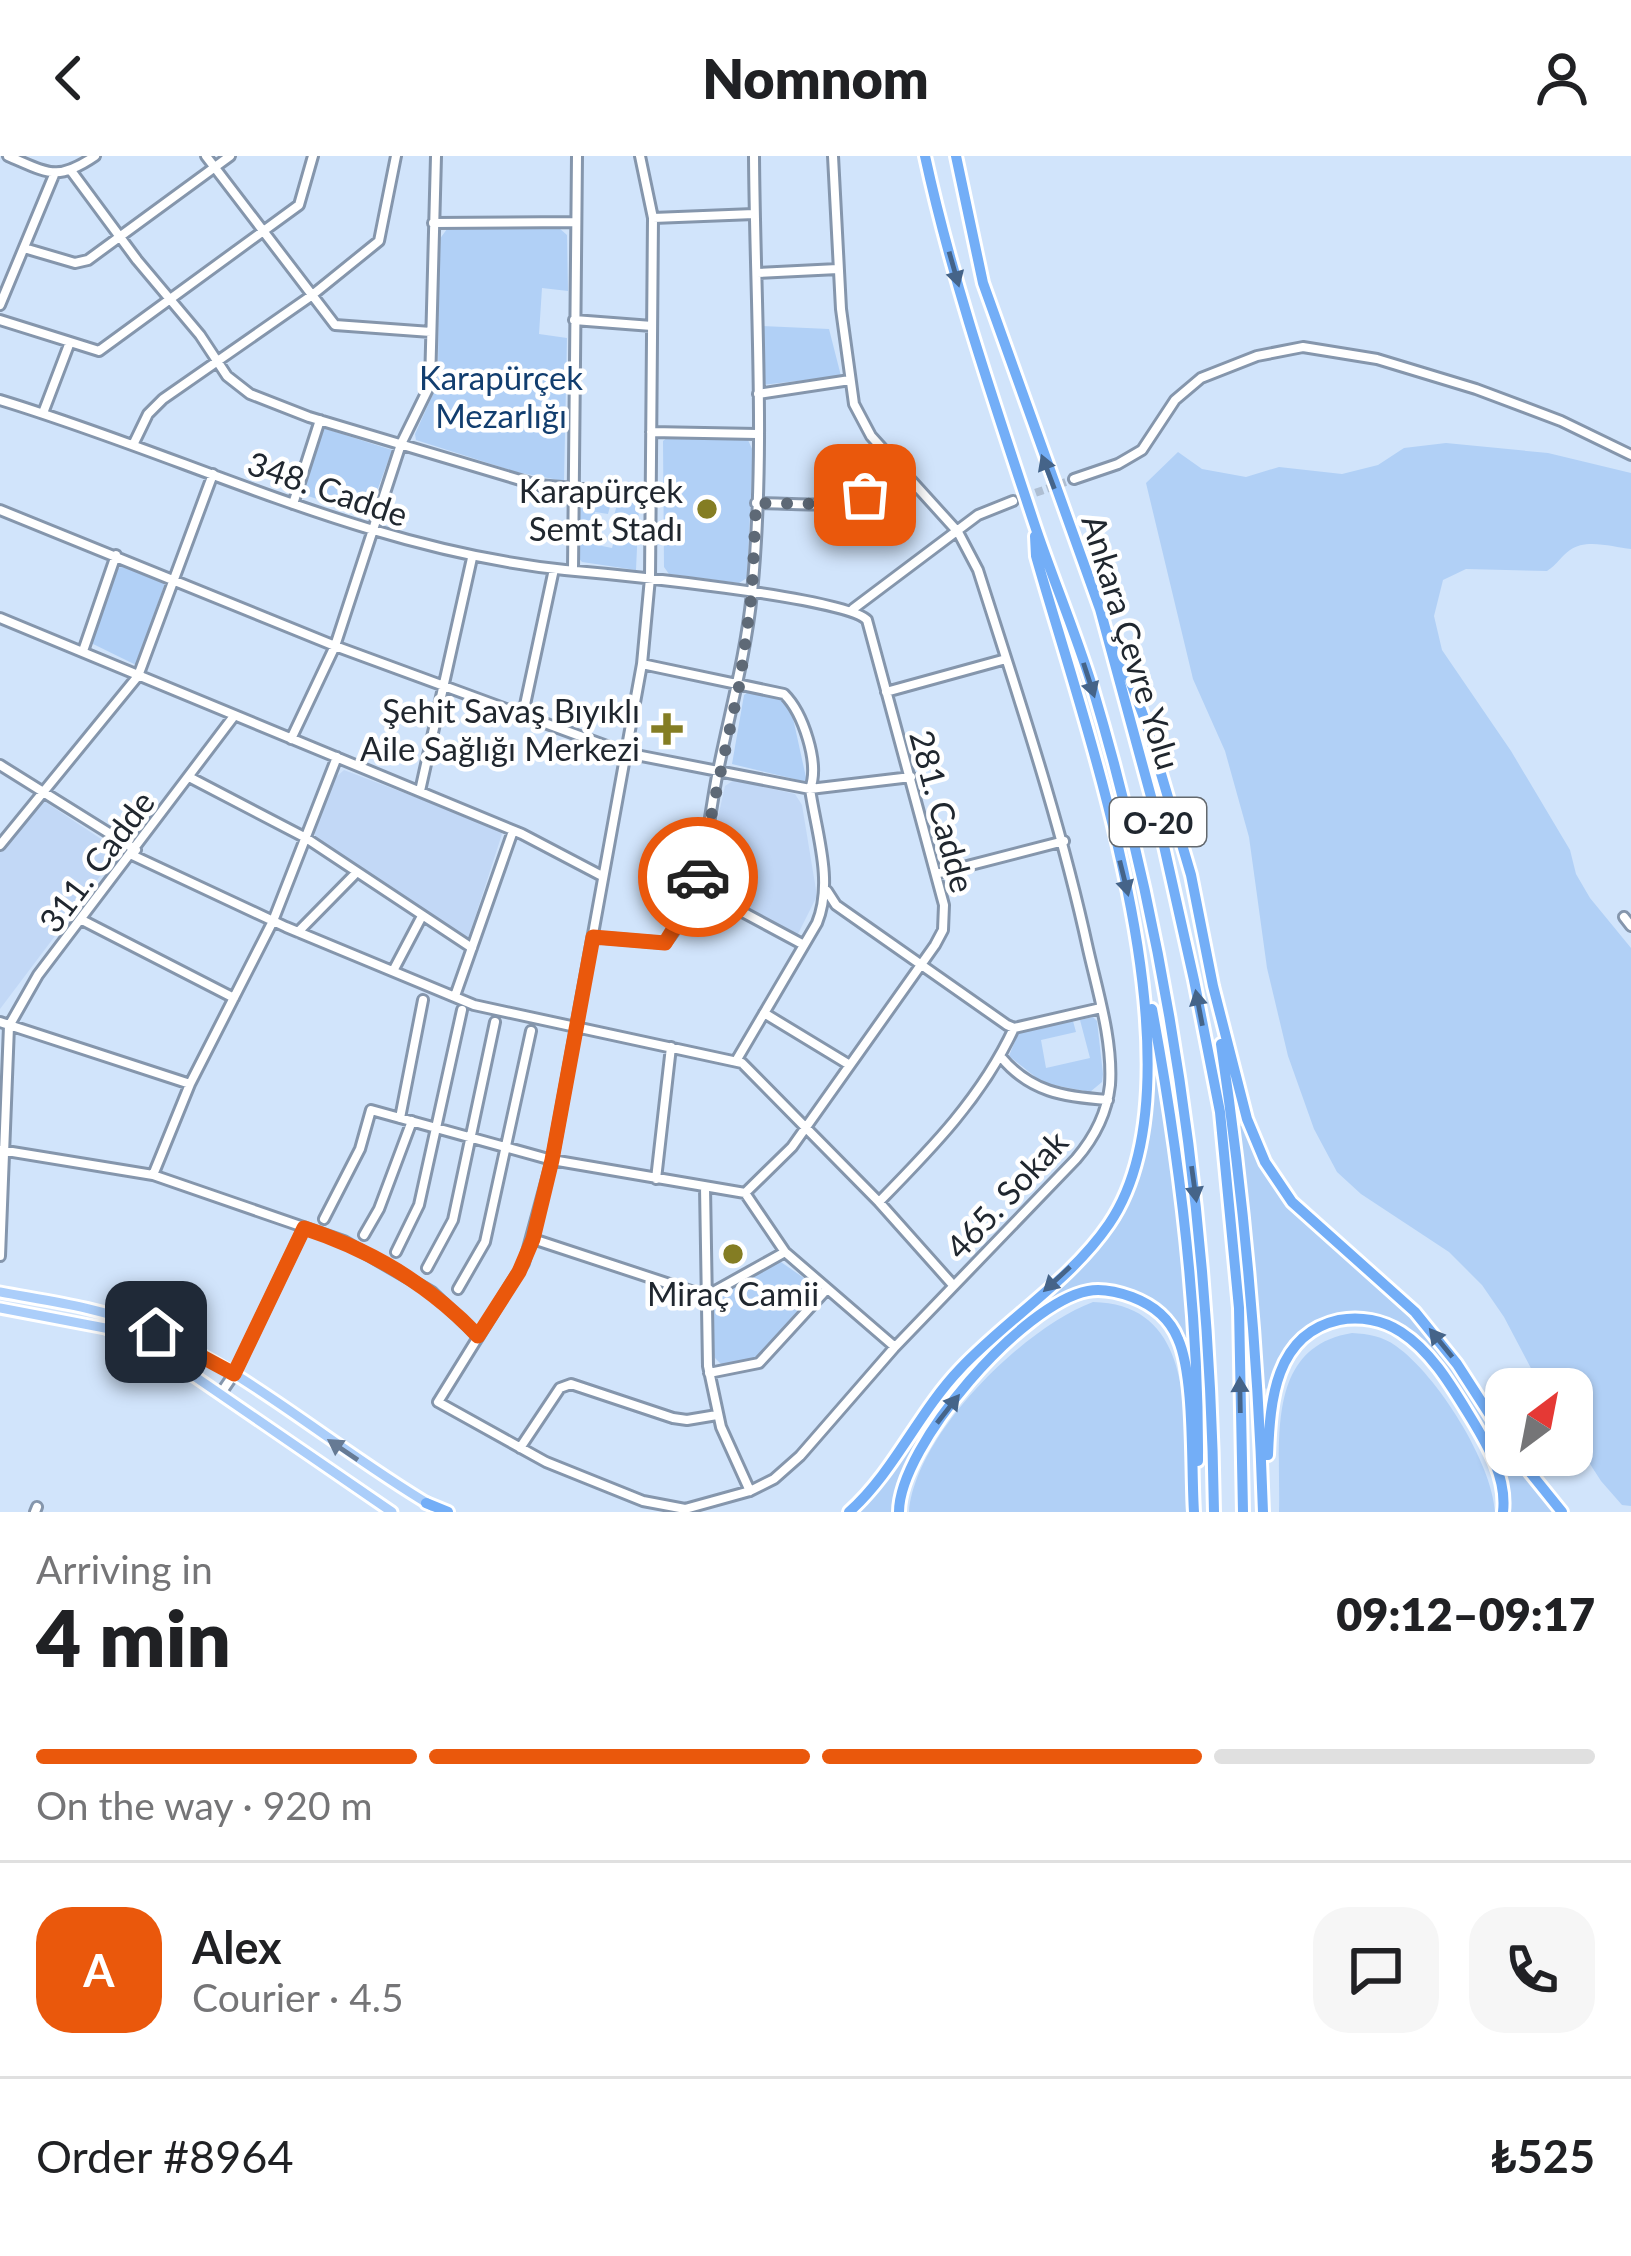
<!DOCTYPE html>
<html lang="en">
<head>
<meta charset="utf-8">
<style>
	body { margin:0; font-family:Lato,sans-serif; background:#f6f6f6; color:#202124; height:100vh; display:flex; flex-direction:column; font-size:45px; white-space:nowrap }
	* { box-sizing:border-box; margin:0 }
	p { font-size:39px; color:#757577 }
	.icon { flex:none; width:66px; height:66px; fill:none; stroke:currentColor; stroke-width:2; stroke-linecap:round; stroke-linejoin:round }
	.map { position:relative; height:1356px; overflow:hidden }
	.sheet { display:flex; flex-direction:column; background:#fff; flex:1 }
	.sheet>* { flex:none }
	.needle { width:78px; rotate:32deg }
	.tools { position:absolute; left:1485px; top:1212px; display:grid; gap:24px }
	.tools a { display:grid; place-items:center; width:108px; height:108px; border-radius:24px; background:#fff; box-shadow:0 3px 9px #0004; font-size:60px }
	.pin { position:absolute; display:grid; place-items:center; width:102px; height:102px; color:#fff; margin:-51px; border-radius:24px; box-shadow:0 6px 18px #0006 }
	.courier { position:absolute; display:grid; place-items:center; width:120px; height:120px; margin:-60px; border:9px solid #ea580c; border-radius:50%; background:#fff; color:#222; box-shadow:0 3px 15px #0007 }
	.headline em { font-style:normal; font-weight:800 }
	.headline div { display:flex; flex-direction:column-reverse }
	.headline { display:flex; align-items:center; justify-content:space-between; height:204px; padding:0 36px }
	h1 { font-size:78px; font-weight:800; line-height:90px }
	.bar { display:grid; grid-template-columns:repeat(4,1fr); gap:18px 12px; align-content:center; height:144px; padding:0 36px }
	.bar i { height:15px; border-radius:9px; background:#e0e0e0 }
	.bar .on { background:#ea580c }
	.bar p { grid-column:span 4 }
	.line { display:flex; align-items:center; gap:30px; padding:0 36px; border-top:3px solid #e0e0e0 }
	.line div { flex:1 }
	.round { display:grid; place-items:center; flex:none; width:126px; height:126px; border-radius:36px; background:#f6f6f6 }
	header { display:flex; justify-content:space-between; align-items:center; height:156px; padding:0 36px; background:#fff; font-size:54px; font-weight:800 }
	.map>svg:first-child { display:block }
	.built { fill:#c2d8f6 }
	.green { fill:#b1d0f6 }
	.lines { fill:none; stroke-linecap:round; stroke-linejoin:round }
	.minor-tunnel { stroke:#aebed2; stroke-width:8; stroke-dasharray:8 4; stroke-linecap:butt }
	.minor-casing { stroke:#8596ac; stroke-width:14 }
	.major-casing { stroke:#fff; stroke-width:15 }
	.highway-casing { stroke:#fff; stroke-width:16 }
	.minor { stroke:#fff; stroke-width:8 }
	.major { stroke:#abcefa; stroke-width:9 }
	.highway { stroke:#73aef7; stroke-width:10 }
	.oneway { fill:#456489 }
	.oneway2 { fill:#667a94 }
	.done { stroke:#5e6976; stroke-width:12; stroke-dasharray:0 21.6 }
	.route { stroke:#ea580c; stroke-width:15 }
	.poi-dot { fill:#847d23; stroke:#fff; stroke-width:4.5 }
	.labels { text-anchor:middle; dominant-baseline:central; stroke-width:9; stroke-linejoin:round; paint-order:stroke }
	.shield { fill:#fff; stroke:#63686d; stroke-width:3 }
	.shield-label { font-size:30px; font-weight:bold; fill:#20272f }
	.park-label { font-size:33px; fill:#123e6f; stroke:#fff }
	.street-label { font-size:33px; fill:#20272f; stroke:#fff }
	.poi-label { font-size:33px; fill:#20272f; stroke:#fff; text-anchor:end }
</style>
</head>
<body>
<header><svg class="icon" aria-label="back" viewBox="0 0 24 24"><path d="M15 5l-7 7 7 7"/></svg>Nomnom<svg class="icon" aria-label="person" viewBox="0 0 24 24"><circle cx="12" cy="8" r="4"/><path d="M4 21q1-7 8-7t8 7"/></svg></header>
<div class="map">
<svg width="1631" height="1356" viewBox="0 0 1631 1356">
	<rect width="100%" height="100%" fill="#d1e4fb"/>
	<path class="built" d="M344,614l155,59 3,5 -33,102 -4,3 -150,-101 -1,-9 21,-51z
		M734,624l61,14 7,11 15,91 -20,40 -94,-52 22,-98z
		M44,645l75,50 -119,158v-157z"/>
	<path class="green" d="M559,72l8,7 1,56 -26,-3 -3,46 28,4 -3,143 -48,-9 -100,-32 -1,-6 23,-51 1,-143 8,-11z
		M762,170l67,3 12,47 -80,9z
		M323,272l69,22 -24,66 -66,-22z
		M669,280l79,4 5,11 -6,127 -8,5 -70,-9 -5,-7 -1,-126z
		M1446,287l102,10 83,20v76c-18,-2 -45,-11 -61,1 -9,6 -13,15 -23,21l-81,-2 -23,11 -9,36 8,34 69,101 59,99 6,24 14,24 41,50v558l-9,-1 -21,-24 -29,-45v-47h-30l-38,-72 -22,-32 -33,-33 -88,-58 -24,-22 -23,-43 -26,-73 -21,-88 -18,-131 -24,-86 -32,-72 -47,-196 32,-31 24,17 44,8 33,-10 63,7 36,-9 26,-17z
		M580,339l32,4 -4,15 -13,-2 -3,20 7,2 -2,11 15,3 3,-11 9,-5 2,-13 -12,-3 4,-16 21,4 -3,66 -54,-8 -5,-6z
		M124,409l41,18 -29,82 -45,-22 24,-72z
		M751,534l28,7 12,12 16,73 -75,-18 12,-69z
		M1093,861l4,4 6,53 -1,8 -12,10 -47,-9 -34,-27 10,-25 54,-10 3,11 -35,8 5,28 44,-10 -10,-38z
		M1162,917l29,270h-7c-8,-22 -20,-36 -41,-47 -18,-10 -41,-15 -62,-10 -65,17 -187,159 -185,226h-42l108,-144 144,-134 18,-32 25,-62 6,-66z
		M1246,969l50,85 130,121 54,70 26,44v10h6l22,34 23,23h-47c-2,-74 -98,-234 -188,-194 -31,14 -45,39 -52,71l-9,-1 -24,-261z
		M778,1104l36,25 1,6 -59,68 -34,6 -7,-7 -4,-15 1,-39 8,-11z
		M1093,1146c110,2 90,134 93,210h-277c6,-77 114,-184 184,-210z
		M1352,1177c17,1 30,3 44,13 41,29 96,116 99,166h-216c2,-68 -15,-165 73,-179z"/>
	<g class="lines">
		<path class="minor-tunnel" d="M1013,345l61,-22"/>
		<defs>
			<path id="minor" d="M8,0c40,17 49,26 87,0
				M206,0l129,169 96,7
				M640,0l13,62 -3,360 -8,86 -90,496 -28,103 -86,139 108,60 97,39 42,8 65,-18 24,-12 26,-23 94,-108 182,-189c18,-21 31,-46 34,-74 3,-44 -12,-92 -22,-136 -28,-129 -70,-253 -110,-379l-20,-38 -87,-96 -17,-32 -13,-95 -8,-153
				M72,16l65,88 63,75 27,41 23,18 59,23 228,68 113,9
				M653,62l101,-4
				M433,67l143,-1
				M24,92l51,15 13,-3 142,-104
				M757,117l81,-4
				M0,149l54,-130
				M0,164l99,31 200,-146 14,-49
				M574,164l78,6
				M758,238l92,-14
				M0,244c191,58 364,149 565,170 45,4 281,27 302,50l77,285 -1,25 -8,15 -143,202 -47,46 -193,-33 -181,-50 -11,39 -36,70
				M43,257l27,-71
				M651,276l106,2
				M133,289l15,-31 15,-15 148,-103 68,-55 17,-85
				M1074,323l44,-15 24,-14 33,-50 26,-22 56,-22 46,-9 74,12 99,30 85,32 70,34
				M756,347c66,1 90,11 141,-37
				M293,348l27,-84
				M0,354l335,136 291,107 184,36 101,-12
				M573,414l4,-414
				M853,453l125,-94 35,-14
				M0,462l522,216 80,42
				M83,495l33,-96
				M642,508l142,30c19,19 36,69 26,95 6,42 24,93 7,134l-81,138
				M886,536l120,-33
				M523,558l31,-145
				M291,583l44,-93 66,-202 29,-59 6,-229
				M0,609l136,85
				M189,621l117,61 166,110
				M420,635l52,-233
				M0,689l138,-169 75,-202
				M132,699l154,72 188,78 268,58 137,139 74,83
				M936,718l128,-33
				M696,731l108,58
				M827,735l9,14 171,120 7,3 87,-20
				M1624,761l7,9
				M82,764l152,78
				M298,776l58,-59
				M593,781l72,6c40,-48 41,-113 53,-172 12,-60 28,-117 34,-178 14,-145 3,-292 2,-437
				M393,815l29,-55
				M455,840l58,-165
				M764,857l84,51
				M0,866l190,62
				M1001,901c29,35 63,40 107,43
				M400,962l23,-118
				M0,994l153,25 191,66 88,51 46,44
				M153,1019l37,-91 83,-163 64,-164
				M656,1023l15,-132
				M705,1031l3,179 13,61 29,64
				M745,1037l40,59 110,95
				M879,1046c53,-54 103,-105 135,-174
				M364,1079l15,-26 33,-88
				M533,1083l173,57 79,-44
				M396,1096l23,-47 43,-195
				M0,1100l9,-230 29,-51 196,-259
				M427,1112l26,-48 42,-198
				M458,1133l27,-47 46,-211
				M709,1217l50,-10 67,-73
				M221,1237l13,-19 70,-146
				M520,1292l40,-60 11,-4 102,34 14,2 30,-5
				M35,1356l2,-5"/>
			<path id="major" d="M0,1136c48,9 98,15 143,34 105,44 192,123 289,180
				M0,1152l105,20 54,24 233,160"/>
			<path id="highway" d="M925,0c27,124 69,246 109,367 18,54 41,108 58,163 80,267 118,547 122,826
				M956,0l27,127 117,326 62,228 32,143 26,132 19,196 4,204
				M1113,479l33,88 45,152 22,111 34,133 18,43 27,40 123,110 42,52 49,76
				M1152,853c27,145 47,304 46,452
				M1221,888c23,155 37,311 42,468
				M1268,1299c2,-54 7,-121 71,-135 21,-4 44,0 62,12 31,20 51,55 70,86 17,28 36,60 32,94
				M1516,1299l46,57
				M426,1347l22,9
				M849,1356c45,-40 69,-99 111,-143 47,-50 110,-88 149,-145 103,-151 -27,-504 -73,-668l-1,-20
				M899,1356c0,-66 124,-209 189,-221 15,-3 30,1 44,6 21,8 38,22 46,42 17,38 13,129 16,173"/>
		</defs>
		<use href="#minor" class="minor-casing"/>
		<use href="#major" class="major-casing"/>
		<use href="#highway" class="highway-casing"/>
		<use href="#minor" class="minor"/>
		<use href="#major" class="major"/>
		<use href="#highway" class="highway"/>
	</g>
	<defs><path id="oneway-solid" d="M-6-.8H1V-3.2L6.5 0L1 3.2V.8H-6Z" transform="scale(3)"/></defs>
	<g class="oneway">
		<use href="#oneway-solid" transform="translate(954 113) rotate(74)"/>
		<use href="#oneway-solid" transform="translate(1048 316) rotate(-111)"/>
		<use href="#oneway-solid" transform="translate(1089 524) rotate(72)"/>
		<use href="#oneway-solid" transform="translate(1124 722) rotate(76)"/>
		<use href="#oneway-solid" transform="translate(1199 852) rotate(-101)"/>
		<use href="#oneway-solid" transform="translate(1194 1028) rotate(82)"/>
		<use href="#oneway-solid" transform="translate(1057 1123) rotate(137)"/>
		<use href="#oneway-solid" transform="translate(1441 1187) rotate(-129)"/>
		<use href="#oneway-solid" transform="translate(1240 1239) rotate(-91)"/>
		<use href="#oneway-solid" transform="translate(948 1253) rotate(-52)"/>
	</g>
	<use class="oneway2" href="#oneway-solid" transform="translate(343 1294) rotate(-146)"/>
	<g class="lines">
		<path class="done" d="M698,721l42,-195 12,-90 4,-89 67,1 42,-9"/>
		<path class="route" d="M156,1176l78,42 70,-146c67,22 125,56 174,108l41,-64 14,-33 19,-79 41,-223 72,6 24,-39 9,-27"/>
	</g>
	<g class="poi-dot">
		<circle cx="707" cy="353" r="12"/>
		<path d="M661 555h12v12h12v12h-12v12h-12v-12h-12v-12h12z"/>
		<circle cx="733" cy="1098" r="12"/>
	</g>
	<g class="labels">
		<rect class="shield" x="1110" y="642" width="96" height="48" rx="9"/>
		<g class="shield-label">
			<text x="1158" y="666">O-20</text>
		</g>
		<g class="park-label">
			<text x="501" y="221">Karapürçek<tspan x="501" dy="38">Mezarlığı</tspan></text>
		</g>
		<g class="street-label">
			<text transform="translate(328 332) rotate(19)">348. Cadde</text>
			<text transform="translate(1132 486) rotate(73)">Ankara Çevre Yolu</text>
			<text transform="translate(943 655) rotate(75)">281. Cadde</text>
			<text transform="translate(96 705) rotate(-53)">311. Cadde</text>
			<text transform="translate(1006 1038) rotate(-47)">465. Sokak</text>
		</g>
		<g class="poi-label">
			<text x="683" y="334">Karapürçek<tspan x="683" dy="38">Semt Stadı</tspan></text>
			<text x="640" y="554">Şehit Savaş Bıyıklı<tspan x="640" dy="38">Aile Sağlığı Merkezi</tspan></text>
			<text x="733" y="1137" text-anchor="middle">Miraç Camii</text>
		</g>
	</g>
</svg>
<div class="tools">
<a><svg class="needle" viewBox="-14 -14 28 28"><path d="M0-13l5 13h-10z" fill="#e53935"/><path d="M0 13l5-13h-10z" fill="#757577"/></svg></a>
</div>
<div class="pin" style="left:865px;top:339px;background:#ea580c"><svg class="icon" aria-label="bag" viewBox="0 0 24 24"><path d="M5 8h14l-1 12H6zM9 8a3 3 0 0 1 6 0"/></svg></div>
<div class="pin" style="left:156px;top:1176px;background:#1f2937"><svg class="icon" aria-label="home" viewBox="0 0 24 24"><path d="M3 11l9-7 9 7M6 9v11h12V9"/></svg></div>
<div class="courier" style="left:698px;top:721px"><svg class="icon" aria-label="car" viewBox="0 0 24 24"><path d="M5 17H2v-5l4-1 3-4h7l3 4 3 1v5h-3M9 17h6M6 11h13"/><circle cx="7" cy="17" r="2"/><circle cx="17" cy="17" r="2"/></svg></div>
</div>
<section class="sheet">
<div class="headline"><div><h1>4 min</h1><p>Arriving in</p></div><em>09:12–09:17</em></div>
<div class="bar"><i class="on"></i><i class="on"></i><i class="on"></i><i></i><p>On the way · 920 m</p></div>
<div class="line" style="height:216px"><b class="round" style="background:#ea580c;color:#fff">A</b><div><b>Alex</b><p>Courier · 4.5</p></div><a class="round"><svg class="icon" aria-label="chat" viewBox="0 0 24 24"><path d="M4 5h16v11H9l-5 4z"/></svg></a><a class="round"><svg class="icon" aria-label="phone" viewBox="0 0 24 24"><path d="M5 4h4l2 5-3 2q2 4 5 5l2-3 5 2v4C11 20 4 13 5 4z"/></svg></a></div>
<div class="line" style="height:156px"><div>Order #8964</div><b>₺525</b></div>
</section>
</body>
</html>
